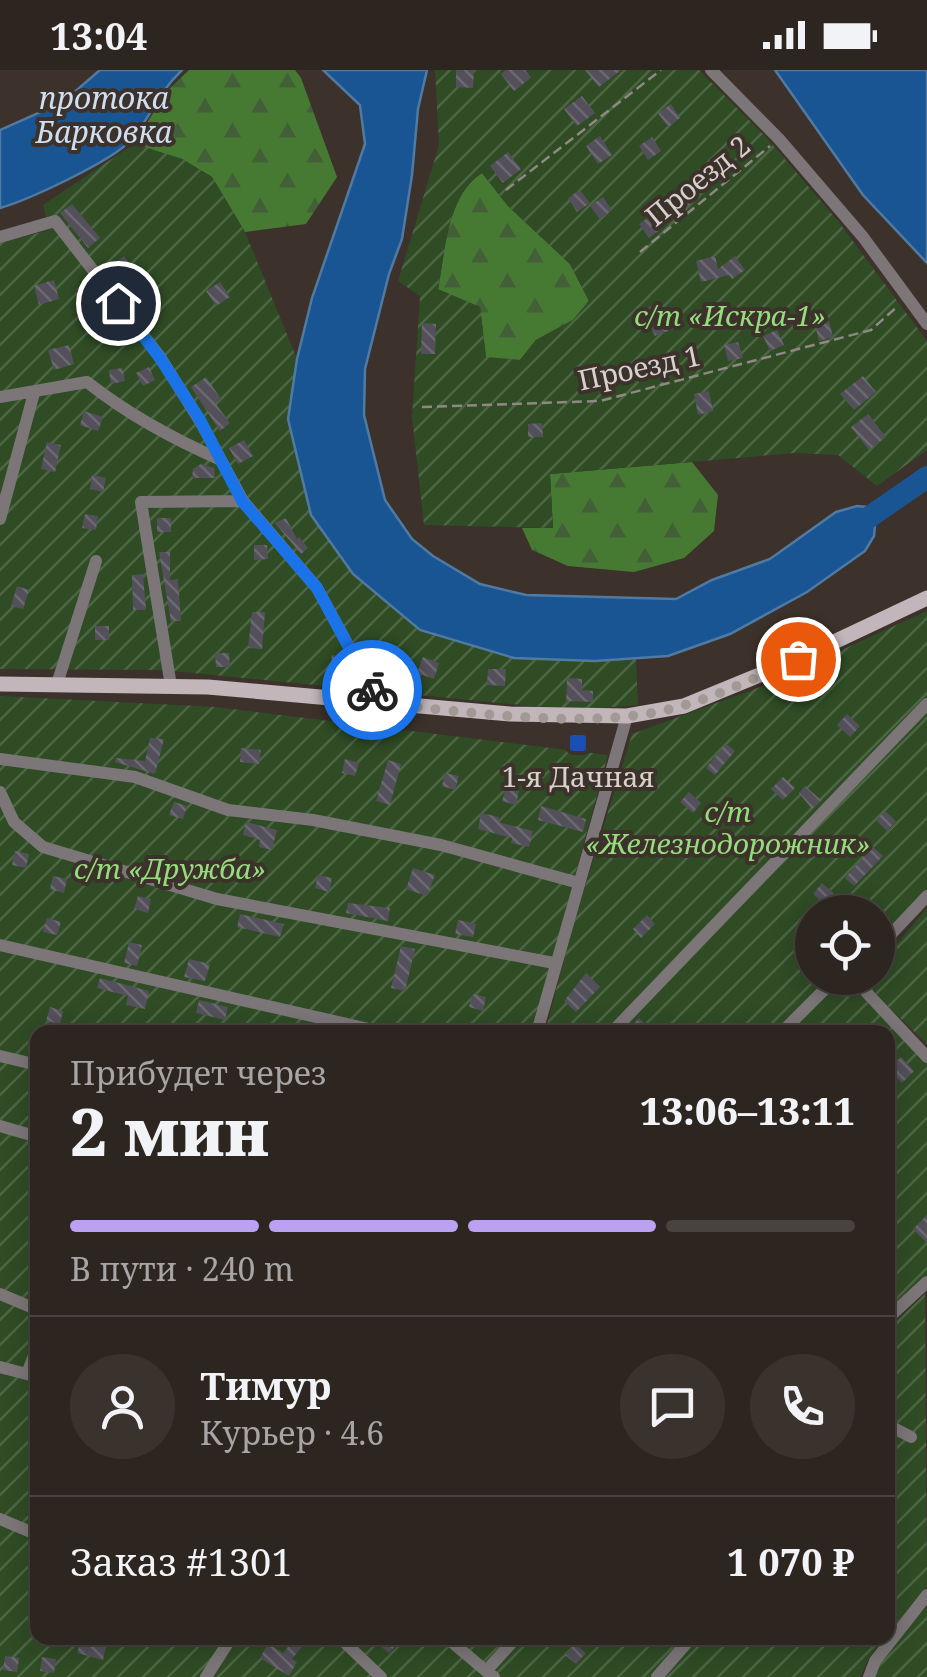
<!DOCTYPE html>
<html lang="ru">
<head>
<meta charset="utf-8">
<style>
	body { margin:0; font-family:"Noto Serif",serif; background:#39322d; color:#f1f3f6; height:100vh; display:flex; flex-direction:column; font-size:38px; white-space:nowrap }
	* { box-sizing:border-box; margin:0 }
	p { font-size:32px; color:#a7a5a5 }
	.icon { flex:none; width:55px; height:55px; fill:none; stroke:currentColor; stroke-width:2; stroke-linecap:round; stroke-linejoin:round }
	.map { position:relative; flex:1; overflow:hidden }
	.sheet { position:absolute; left:30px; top:955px; width:865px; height:620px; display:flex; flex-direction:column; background:#2d2620; border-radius:20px; box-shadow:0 5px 25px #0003,0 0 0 2px #48433e }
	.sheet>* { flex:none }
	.tools { position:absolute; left:795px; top:825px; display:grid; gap:20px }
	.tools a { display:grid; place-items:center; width:100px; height:100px; border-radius:50%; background:#2d2620; box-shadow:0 5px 25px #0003,0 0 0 2px #48433e; font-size:50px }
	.pin { position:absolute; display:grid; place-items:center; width:85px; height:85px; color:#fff; margin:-42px; border:5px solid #fff; border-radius:50%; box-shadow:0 2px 10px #0007 }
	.courier { position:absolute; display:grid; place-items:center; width:100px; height:100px; margin:-50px; border:8px solid #1a73e8; border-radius:50%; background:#fff; color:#222; box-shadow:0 2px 12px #0007 }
	.overview em { font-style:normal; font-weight:800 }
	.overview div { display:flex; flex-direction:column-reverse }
	.overview { display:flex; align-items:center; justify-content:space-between; height:170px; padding:0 40px }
	h1 { font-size:65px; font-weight:800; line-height:75px }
	.bar { display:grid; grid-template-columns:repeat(4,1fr); gap:15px 10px; align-content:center; height:120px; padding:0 40px }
	.bar i { height:12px; border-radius:8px; background:#48433e }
	.bar .current { background:#bca0f2 }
	.bar p { grid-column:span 4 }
	.line { display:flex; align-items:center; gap:25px; padding:0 40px; border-top:2px solid #48433e }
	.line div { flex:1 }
	.round { display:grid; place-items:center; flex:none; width:105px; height:105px; border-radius:52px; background:#39322d }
	.status { display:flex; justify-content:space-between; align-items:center; height:70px; padding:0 50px; background:#2d2620; direction:ltr }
	.status svg { height:28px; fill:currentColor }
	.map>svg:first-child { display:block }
	.forest { fill:url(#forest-firs) }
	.garden { fill:url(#garden-furrows); fill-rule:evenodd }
	.water { fill:#185592; stroke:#517aa3; stroke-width:2.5 }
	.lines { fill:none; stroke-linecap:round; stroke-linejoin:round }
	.river { stroke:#185592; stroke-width:22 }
	.building { fill:url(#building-back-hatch) }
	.path { stroke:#908882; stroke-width:2.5; stroke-dasharray:10 5; stroke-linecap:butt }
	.minor { stroke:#7c7678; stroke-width:12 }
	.major { stroke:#c2b6bb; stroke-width:15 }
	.done { stroke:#a19994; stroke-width:10; stroke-dasharray:0 18 }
	.route { stroke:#1a73e8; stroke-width:12 }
	.transit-dot { fill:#1a4fb4; stroke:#3c322b; stroke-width:4 }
	.labels { text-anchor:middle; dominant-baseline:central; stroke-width:8; stroke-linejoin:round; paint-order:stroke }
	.street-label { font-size:28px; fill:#d7d1cc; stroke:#3c322b }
	.park-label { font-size:28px; font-style:italic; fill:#95dd7c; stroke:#3c322b }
	.poi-label { font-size:28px; fill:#d7d1cc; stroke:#3c322b }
	.water-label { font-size:30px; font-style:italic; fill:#cfdff1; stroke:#3c322b }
</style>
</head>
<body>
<div class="status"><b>13:04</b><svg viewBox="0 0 49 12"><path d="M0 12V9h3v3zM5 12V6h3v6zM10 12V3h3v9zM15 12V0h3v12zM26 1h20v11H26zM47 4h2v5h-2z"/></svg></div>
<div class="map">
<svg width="927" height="1607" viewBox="0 0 927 1607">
	<defs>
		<pattern id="forest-firs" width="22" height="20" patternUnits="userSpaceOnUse" patternTransform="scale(2.5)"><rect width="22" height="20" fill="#467a33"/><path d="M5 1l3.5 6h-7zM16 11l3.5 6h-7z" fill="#435f38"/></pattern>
		<pattern id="garden-furrows" width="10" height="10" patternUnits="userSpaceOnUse" patternTransform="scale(2.5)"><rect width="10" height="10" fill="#2f4c25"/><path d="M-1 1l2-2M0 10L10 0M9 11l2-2" fill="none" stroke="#4c6543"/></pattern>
		<pattern id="building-back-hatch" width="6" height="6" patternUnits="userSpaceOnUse" patternTransform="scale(2.5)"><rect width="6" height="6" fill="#53505b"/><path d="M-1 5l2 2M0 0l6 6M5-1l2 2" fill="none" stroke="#6b6871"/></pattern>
	</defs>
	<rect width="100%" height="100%" fill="#3c322b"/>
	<path class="forest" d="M189,0h106l6,8 36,99 -31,47 -61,8 -33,-55 -30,-18 -48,-15 32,-52z
		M482,103l26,33 62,58 19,37 -16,19 -37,20 -16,20 -34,-2 -6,-51 -42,-17c7,-38 9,-95 44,-117z
		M692,392l26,33 -4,36 -30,27 -50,14 -66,-6 -36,-16 -10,-22h31l-3,-54z"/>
	<path class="garden" d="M435,0h264l67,67 72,84 89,120v109l-50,36 -39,-31 -43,-2 -245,21 3,54 -129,-3 -12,-108 8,-121 -22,-15 41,-136zM482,103l26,33 62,58 19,37 -16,19 -37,20 -16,20 -34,-3 -6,-50 -42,-18c7,-37 9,-94 44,-116z
		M134,74l48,15 30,18 33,55 52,127 -9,60 226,239 81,3 41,-2 2,46 -51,4 -57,-3 -368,-36 -162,-1v-426l49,-13 -6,-25z
		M927,541v280l-49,51v-30h-66v66h19l-54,54h-232l28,-106 59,-192 131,-48z
		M0,626l216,11 392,48 -76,277h-494v606h295l41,39h-374z
		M927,838v136l-57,-55v-11h8v-12z
		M843,908h5l79,84v220l-39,29v-279h-99z
		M925,1224l2,292 -39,47v-305z
		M927,1536v71h-53l4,-15z
		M348,1568h536l-15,20 -9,19h-472z"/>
	<path class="water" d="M100,0h82c-25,24 -30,45 -50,69 -19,22 -104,61 -132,69v-78l63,-28z
		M323,0h104l-9,39 -6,66 -10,64 -13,35 -24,95 -1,46 21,85 27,39 21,17 47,28 46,11 150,4 36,-19 58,-21 66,-47 21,-6 10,1 8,18 -1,11 -9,15 -58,41 -77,42 -62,22 -73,5 -81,-3 -94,-28 -67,-56 -42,-59 -23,-96 9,-60 15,-61 53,-154 -5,-39z
		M775,0h152v193l-64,-68z"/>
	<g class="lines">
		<path class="river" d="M845,464l82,-57"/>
	</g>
	<path class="building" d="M456,0h18l-1,18 -17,-1z
		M506,0h19l6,8 -17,13 -13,-17z
		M585,0h36l-22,17z
		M582,26l13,17 -18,13 -13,-17z
		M671,34l9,14 -12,9 -10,-14z
		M600,66l12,19 -14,9 -12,-18z
		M652,67l9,14 -13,9 -9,-14z
		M508,82l13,17 -18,14 -13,-17z
		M715,92l9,13 -12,9 -10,-13z
		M686,117l10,13 -13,9 -9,-14z
		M580,120l10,13 -13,9 -9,-14z
		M603,127l9,13 -12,9 -10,-13z
		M72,134l28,34 -12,10 -28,-35z
		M652,145l9,14 -12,9 -10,-14z
		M124,186l10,14 -16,12 -10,-14z
		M715,186l3,13 17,-13 10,14 -13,9 -3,-4 -28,7 -5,-21z
		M54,210l5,19 -20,6 -5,-19z
		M88,212l11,20 -13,6 -10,-19z
		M220,212l10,15 -14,9 -10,-15z
		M654,234l8,14 5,-2 6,13 -18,7 -12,-25z
		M829,251l4,16 -14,4 -4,-16z
		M422,253l14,1 -1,30h-14z
		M777,260l7,15 -14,6 -7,-15z
		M738,272l5,16 -15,3 -4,-16z
		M69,275l5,19 -20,6 -6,-20z
		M149,297l6,13 -12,6 -7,-13z
		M122,298l3,13 -14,3 -2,-14z
		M863,306l13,16 -22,18 -14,-16z
		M206,307l15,22 -6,4 15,20 -10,8 -29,-44z
		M709,321l4,20 -15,4 -4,-21z
		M84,341l19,6 -5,14 -18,-6z
		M868,344l18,23 -17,13 -18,-23z
		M542,353l1,14h-15v-13z
		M244,370l9,16 -15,8 -9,-16z
		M47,372l14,3 -6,27 -14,-3z
		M201,394l13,4 1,10h-23l1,-9z
		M92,405l14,3 -3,14 -13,-3z
		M85,444l13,2 -2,14 -14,-2z
		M157,448h14v14h-14z
		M286,448l11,21 2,-2 9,11 -7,6 -26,-31z
		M254,475h13l1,14 -14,1z
		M159,482h11v28l8,-1 3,42h-10z
		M143,504l3,36h-13l-1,-35z
		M17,516l12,4 -6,19 -12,-3z
		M252,542h13l-3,37 -14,-1z
		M95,556h14v14h-14z
		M371,571l12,8 -7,12 -12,-8z
		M215,583h14l1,14h-14z
		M332,585l11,2 -1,15 -13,-3z
		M423,587l16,6 -5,16 -17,-6z
		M488,599h18l-1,17 -18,-1z
		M567,608l15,1v11l11,1v11l-27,-1z
		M847,644l13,12 -10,11 -13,-12z
		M150,668l14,1 -9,35 -40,-12 1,-4 29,3z
		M726,674l9,7 -20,24 -9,-7z
		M241,678l20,2 -2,14 -19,-2z
		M345,689l14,4 -4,13 -13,-3z
		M388,690l13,4 -11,41 -14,-4z
		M445,703l14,3 -4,14 -13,-4z
		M783,707l12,11 -12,12 -12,-11z
		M805,716l16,14 -9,9 -13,-16z
		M506,718l13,3 -3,14 -14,-4z
		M689,722l12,11 -8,10 -13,-11z
		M174,732l13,4 -4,13 -14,-4z
		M541,736l45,13 -3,13 -45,-12z
		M885,741l11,10 -9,10 -11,-11z
		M481,743l18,4 -1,5 35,9 -4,16 -18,-4 1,-5 -34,-9z
		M246,752l31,8 -5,20 -13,-3 1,-7 -17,-5z
		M873,777l10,9 -29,30 -9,-8z
		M15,781l14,3 -3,14 -14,-3z
		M149,784l14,4 -4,13 -13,-4z
		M413,798l22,7 -8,21 -21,-7z
		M318,805l14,3 -3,14 -14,-4z
		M53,806l14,3 -3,14 -14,-4z
		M822,813l19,17 -9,10 -19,-16z
		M138,826l13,3 -3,14 -14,-4z
		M348,833l42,5 -2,13 -42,-8z
		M240,844l44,10 -4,13 -43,-10z
		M647,845l8,9 -14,14 -8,-9z
		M47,848l14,4 -4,13 -14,-3z
		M458,850l18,4 -3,13 -18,-3z
		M129,872l13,3 -5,21 -13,-3z
		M401,876l14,3 -10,42 -14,-3z
		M189,889l21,5 -5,17 -21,-4z
		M586,903l14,14 -24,25 -12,-11z
		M100,908l49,13 -4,18 -19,-4 2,-9 -31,-8z
		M473,924l13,3 -3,14 -14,-4z
		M199,930l29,7 -3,13 -29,-7z
		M50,937l13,4 -3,13 -14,-3z
		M639,948l14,14h-28z
		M901,987l13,14 -12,12 -14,-14z
		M927,1145v28l-14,-14z
		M295,1568h14l-17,21 5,3 -8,14 -29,-18 8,-14 15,9z
		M370,1568h32l-13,15z
		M81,1570l25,7 -3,13 -26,-7z
		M575,1574l11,9 -10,11 -11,-9z
		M5,1586l14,2 -2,14 -14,-2z
		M42,1587l14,2 -2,14 -14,-2z"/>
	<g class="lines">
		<path class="path" d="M506,120l155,-120
			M640,182l130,-106
			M422,337l178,-6 271,-71 27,-24"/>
		<path class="minor" d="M711,0l68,69 84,98 64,87
			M0,167l55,-16 105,136 40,64 43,80 74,87 63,116
			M0,327l87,-15c42,33 84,56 134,78
			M0,449l34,-126
			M57,614l39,-123
			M171,616l-30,-184 102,-1
			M0,689l135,18 93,33 85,10 128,25 138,38
			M0,722l14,30 29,25 174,52 337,64
			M0,875l382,87
			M878,878l49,-52
			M864,908l3,15 60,64
			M537,962l90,-316
			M612,962l315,-328
			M782,962l54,-54
			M0,986l38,9
			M0,1056l38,11
			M0,1224l38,16
			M888,1248l39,-36
			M0,1297l38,10
			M27,1304l11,-29
			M888,1355l23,12
			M0,1449l38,16
			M340,1568l41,39
			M447,1568l39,33
			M206,1607l25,-39
			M494,1607l-8,-6 30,-33
			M657,1607l34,-39
			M869,1607l6,-16 52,-66"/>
		<path class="major" d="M0,614l208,3 302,27 117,2 57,-10 114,-47 129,-61"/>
	</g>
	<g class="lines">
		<path class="done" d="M372,620l8,14c91,7 217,29 305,1 38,-11 76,-30 113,-46"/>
		<path class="route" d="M118,233l42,55 40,62 42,81 75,87 55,102"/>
	</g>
	<rect class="transit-dot" x="568" y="663" width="20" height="20" rx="5"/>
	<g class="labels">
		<g class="street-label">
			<text transform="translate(697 110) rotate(-39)">Проезд 2</text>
			<text transform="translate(639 297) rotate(-12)">Проезд 1</text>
		</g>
		<g class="park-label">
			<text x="730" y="245">с/т «Искра-1»</text>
			<text x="728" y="741">с/т<tspan x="728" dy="32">«Железнодорожник»</tspan></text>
			<text x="170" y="798">с/т «Дружба»</text>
		</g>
		<g class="poi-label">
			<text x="578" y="706">1-я Дачная</text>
		</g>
		<g class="water-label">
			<text x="104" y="27">протока<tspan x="104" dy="34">Барковка</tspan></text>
		</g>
	</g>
</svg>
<div class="tools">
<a><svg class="icon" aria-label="locate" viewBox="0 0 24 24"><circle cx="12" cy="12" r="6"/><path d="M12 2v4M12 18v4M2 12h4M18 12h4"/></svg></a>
</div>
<div class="pin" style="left:798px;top:589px;background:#ea580c"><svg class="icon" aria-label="bag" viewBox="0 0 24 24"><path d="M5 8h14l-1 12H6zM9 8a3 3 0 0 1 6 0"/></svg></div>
<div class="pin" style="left:118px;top:233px;background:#1f2937"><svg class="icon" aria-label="home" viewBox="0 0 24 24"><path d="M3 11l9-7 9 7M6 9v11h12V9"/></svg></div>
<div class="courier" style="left:372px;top:620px"><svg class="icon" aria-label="bike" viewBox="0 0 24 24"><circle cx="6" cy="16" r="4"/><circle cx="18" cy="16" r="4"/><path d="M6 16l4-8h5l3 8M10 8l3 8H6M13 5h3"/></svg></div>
<section class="sheet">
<div class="overview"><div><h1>2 мин</h1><p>Прибудет через</p></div><em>13:06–13:11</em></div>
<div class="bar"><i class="current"></i><i class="current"></i><i class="current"></i><i></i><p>В пути · 240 m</p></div>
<div class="line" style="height:180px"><a class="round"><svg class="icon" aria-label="person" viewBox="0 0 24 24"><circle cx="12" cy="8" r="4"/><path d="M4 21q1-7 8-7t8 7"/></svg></a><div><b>Тимур</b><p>Курьер · 4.6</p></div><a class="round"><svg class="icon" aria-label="chat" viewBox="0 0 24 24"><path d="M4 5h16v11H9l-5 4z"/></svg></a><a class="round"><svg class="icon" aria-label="phone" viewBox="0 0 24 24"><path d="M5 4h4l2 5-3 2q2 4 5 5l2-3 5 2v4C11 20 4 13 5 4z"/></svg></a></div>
<div class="line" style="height:130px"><div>Заказ #1301</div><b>1 070 ₽</b></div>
</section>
</div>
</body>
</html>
